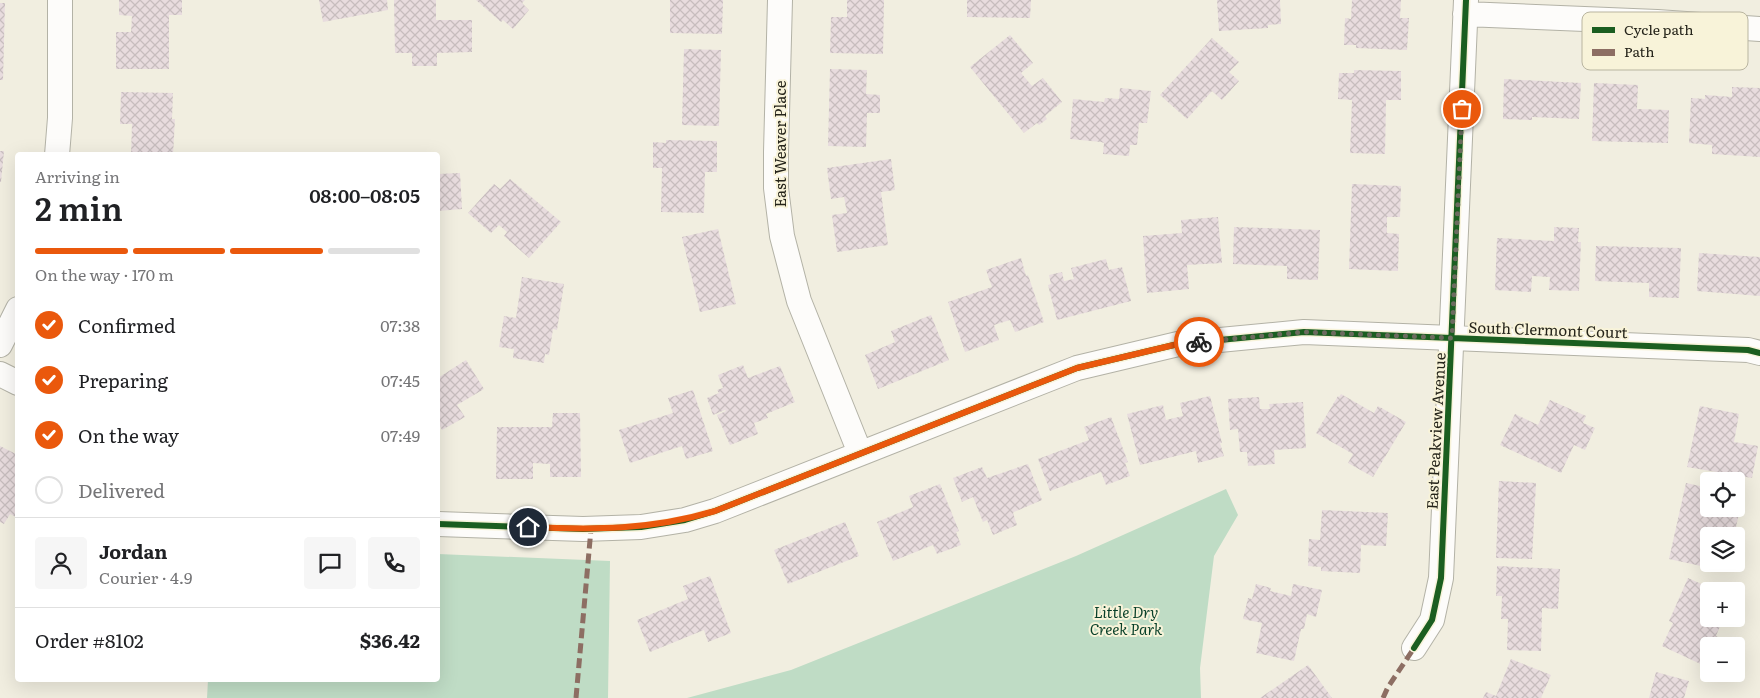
<!DOCTYPE html>
<html lang="en">
<head>
<meta charset="utf-8">
<style>
	body { margin:0; font-family:Literata,serif; background:#f6f6f6; color:#202124; height:100vh; display:flex; flex-direction:column; font-size:19px; white-space:nowrap }
	* { box-sizing:border-box; margin:0 }
	p { font-size:16px; color:#757577 }
	.icon { flex:none; width:28px; height:28px; fill:none; stroke:currentColor; stroke-width:2; stroke-linecap:round; stroke-linejoin:round }
	.map { position:relative; flex:1; overflow:hidden }
	.panel { position:absolute; left:15px; top:152px; width:425px; height:530px; display:flex; flex-direction:column; background:#fff; border-radius:5px; box-shadow:0 5px 20px #0002 }
	.panel>* { flex:none }
	.controls { position:absolute; left:1700px; top:472px; display:grid; gap:10px }
	.controls a { display:grid; place-items:center; width:45px; height:45px; border-radius:5px; background:#fff; box-shadow:0 5px 20px #0002; font-size:25px }
	.pin { position:absolute; display:grid; place-items:center; width:42px; height:42px; color:#fff; margin:-21px; border:2px solid #fff; border-radius:50%; box-shadow:0 1px 5px #0007 }
	.courier { position:absolute; display:grid; place-items:center; width:50px; height:50px; margin:-25px; border:4px solid #ea580c; border-radius:50%; background:#fff; color:#222; box-shadow:0 1px 6px #0007 }
	.summary em { font-style:normal; font-weight:600 }
	.summary div { display:flex; flex-direction:column-reverse }
	.summary { display:flex; align-items:center; justify-content:space-between; height:85px; padding:0 20px }
	h1 { font-size:32px; font-weight:600; line-height:38px }
	.bar { display:grid; grid-template-columns:repeat(4,1fr); gap:8px 5px; align-content:center; height:60px; padding:0 20px }
	.bar i { height:6px; border-radius:4px; background:#e0e0e0 }
	.bar .current { background:#ea580c }
	.bar p { grid-column:span 4 }
	.line { display:flex; align-items:center; gap:12px; padding:0 20px; border-top:1px solid #e0e0e0 }
	.line div { flex:1 }
	.round { display:grid; place-items:center; flex:none; width:52px; height:52px; border-radius:5px; background:#f6f6f6 }
	ol { padding:0 20px; list-style:none }
	li { display:flex; align-items:center; gap:15px; height:55px }
	li p { margin-inline-start:auto }
	li .icon { padding:5px; border-radius:50%; background:#ea580c; color:#fff; stroke-width:4 }
	li:last-child { color:#757577 }
	li i { width:28px; height:28px; border:2px solid #e0e0e0; border-radius:50% }
	.map>svg:first-child { display:block }
	.park { fill:#bfdcc5 }
	.building { fill:url(#building-cross-hatch) }
	.lines { fill:none; stroke-linecap:round; stroke-linejoin:round }
	.street-casing { stroke:#b3b2a6; stroke-width:26 }
	.street { stroke:#fdfcfa; stroke-width:24 }
	.quiet { stroke:#8d6e63; stroke-width:5; stroke-dasharray:10 5; stroke-linecap:butt }
	.cycleway-casing { stroke:#f8f3d9; stroke-width:9 }
	.cycleway { stroke:#1b5e20; stroke-width:6 }
	.done { stroke:#6c6b5f; stroke-width:5; stroke-dasharray:0 9 }
	.route { stroke:#ea580c; stroke-width:6 }
	.labels { text-anchor:middle; dominant-baseline:central; stroke-width:4; stroke-linejoin:round; paint-order:stroke }
	.street-label { font-size:15px; fill:#25241a; stroke:#f8f3d9 }
	.park-label { font-size:15px; font-style:italic; fill:#073f28; stroke:#f8f3d9 }
	.key { fill:#f8f3d9; stroke:#b9b5a0; stroke-width:1 }
	.key-label { font-size:14px; fill:#25241a }
</style>
</head>
<body>
<div class="map">
<svg width="1760" height="698" viewBox="0 0 1760 698">
	<defs>
		<pattern id="building-cross-hatch" width="8" height="8" patternUnits="userSpaceOnUse" patternTransform="scale(1.25)"><rect width="8" height="8" fill="#e8dcde"/><path d="M0 0l8 8M0 8l8-8" fill="none" stroke="#c7bdbe"/></pattern>
	</defs>
	<rect width="100%" height="100%" fill="#f1eee0"/>
	<path class="park" d="M1226,489l12,26 -24,41 -14,112 1,30h-514l104,-28 285,-114z
		M438,554l172,7 -2,137h-401l1,-18h230z"/>
	<path class="building" d="M119,0h63v15h-13v54h-53v-37h15l1,-16 -13,-1z
		M319,0h68l1,10 -65,12z
		M394,0h42v20h36v32l-35,1v13h-25v-13h-17z
		M476,0h49l-3,3 7,7 -16,19 -10,-9 -2,2z
		M670,0h53l-1,34 -52,-1z
		M847,0h37l-1,54 -53,-1 1,-36h16z
		M967,0h64l-1,18 -63,-1z
		M1217,0h63l1,24 -13,1v3l-49,3z
		M1352,0h49l-1,18h9l-2,32 -51,-2v-3h-12l1,-27 6,1z
		M0,3h5l-2,77h-3z
		M1010,35l23,28 -12,10 11,13 11,-8 19,24 -17,14 2,3 -8,6 -2,-2 -13,10 -54,-66z
		M1212,38l27,24 -10,10 10,9 -17,19 -10,-9 -25,28 -27,-24z
		M684,49l37,1 -2,76 -37,-1z
		M830,69l37,1 -1,24 14,1v18h-13l-1,34 -38,-1z
		M1354,70l47,1v29h-15l-1,54 -35,-1 2,-53 -14,-1 1,-26h15z
		M1504,79l77,4 -2,36 -47,-2v3l-29,-1z
		M1594,83l44,2 -1,24 32,1 -1,33 -76,-2z
		M1732,87l28,1v69l-48,-3v-9l-23,-2 2,-45 14,1v-4l27,2z
		M1120,88l31,3 -4,32h-8l-2,22h-7l-1,11 -26,-2 1,-11 -3,-1 -31,-3 3,-40 31,3 1,-4 14,1z
		M121,92l52,1 -1,26h3l-2,36h-42l1,-31h-12z
		M666,140l51,1v31h-12l-1,41 -43,-1 1,-44h-9v-26l13,1z
		M0,151h4l-3,31h-1z
		M891,159l4,31 -14,2 7,53 -51,7 -5,-37 15,-2 -3,-16 -13,2 -4,-31z
		M460,173l2,36 -24,2v-37z
		M510,179l51,43 -32,36 -25,-22 3,-4 -8,-7 -8,8 -23,-20 26,-29 6,5z
		M1352,184l49,2 -1,31h-13v16l12,1 -1,37 -49,-2z
		M1218,217l4,46 -35,2 2,24 -42,4 -4,-57 39,-3 -1,-13z
		M1234,227l86,3 -2,50 -31,-1v-13l-54,-2z
		M1554,227l25,1 -1,14h3l-2,49 -30,-1 1,-13 -18,-1 -1,16 -36,-2 2,-52 57,3z
		M718,229l18,75 -36,8 -18,-75z
		M1596,246l85,2 -2,50 -30,-1v-14l-54,-2z
		M1699,253l61,4v39l-63,-5z
		M1021,258l5,18 2,-1 16,47 -29,10 -5,-12 -16,5 5,15 -34,12 -17,-50 44,-15 -6,-17z
		M1106,259l3,11 13,-3 9,34 -74,19 -9,-35 3,-1 -2,-9 13,-3 2,9 10,-2 -3,-11z
		M522,277l42,7 -7,46 -4,-1 -4,26 -4,-1 -1,9 -31,-5 1,-9 -15,-2 5,-31 12,2z
		M931,315l18,45 -71,29 -13,-34 30,-13 -4,-11z
		M466,360l18,29 -27,16 8,12 -23,13 -4,-8v-44z
		M743,365l5,13 32,-12 15,36 -29,12 2,4 -14,5 4,11 -28,11 -13,-30 9,-4 -1,-1 -12,5 -6,-17 12,-5 -2,-3 6,-2 -5,-13z
		M693,390l20,61 -27,8 -4,-13 -52,17 -11,-33 54,-17 -5,-15z
		M1341,394l33,19 4,-7 28,16 -33,55 -25,-14 5,-9 -37,-21 22,-37 1,1z
		M1210,396l12,47h-2l4,13 -26,7 -2,-12 -56,14 -13,-51 36,-9 3,15 17,-4 -3,-13z
		M1259,397l1,12h10l-1,-5 34,-2 3,46 -32,2 1,14 -27,2 -1,-14h-7l-2,-23 -8,1 -2,-31z
		M1550,400l36,16 -3,7 12,5 -10,22 -11,-5 -13,28 -61,-28 15,-31 23,11z
		M1700,406l39,8 -5,28 24,4 -6,32 -65,-11z
		M553,413h27l1,64h-31v-13l-17,-1v16h-37l1,-52h55z
		M1111,417l17,45 -3,1 5,13 -24,9 -5,-13 -51,19 -12,-32 51,-19 -5,-13z
		M0,446l18,9v63l-8,-4 -6,10 -4,-2z
		M1028,464l14,36 -28,12 -1,1 4,12 -24,10 -6,-15 -4,2 -10,-25 -11,5 -9,-24 29,-11 5,11z
		M1499,481l37,2 -4,76 -36,-1z
		M1686,483l23,5v21h27v-15l7,2 -9,40 -25,-5 -8,35 -32,-7z
		M940,484l19,47 -3,1 5,13 -24,9 -4,-9 -40,16 -16,-39 36,-15 -4,-11z
		M1322,510l66,3 -2,33 -25,-1 -1,28 -39,-2v-4l-13,-1 1,-27 11,1z
		M845,522l14,34 -71,28 -14,-34z
		M1497,566l63,3 -2,40 -16,-1 -1,43 -34,-1 1,-31h-7l1,-23h-6z
		M710,576l21,57 -23,9 -4,-12 -54,22 -13,-32 51,-21 -5,-13z
		M1688,578l29,13h-8v28h14l-7,17 9,4 -3,6h-13v22l-47,-22 11,-23 -4,-2z
		M1256,584l15,4 -1,3 21,5 2,-12 29,6 -6,27 -9,-3 -3,15h-3l-7,32 -38,-8 6,-30 -19,-4 5,-21 4,1z
		M1511,659l40,16 -10,23h-58l3,-6 10,4z
		M1308,665l24,33h-72z
		M1656,672l33,9 -5,17h-35z"/>
	<g class="lines">
		<defs>
			<path id="street" d="M780,0l-4,152v36l6,48 17,65 61,152
				M1465,14l192,8 103,7
				M57,155l3,-37v-118
				M0,345l18,-36
				M0,374l18,9
				M438,524l145,5 58,-2 44,-7 30,-9 362,-143 101,-24 126,-12 444,18 12,3
				M1414,648l18,-28 9,-42 25,-578"/>
		</defs>
		<use href="#street" class="street-casing"/>
		<use href="#street" class="street"/>
		<path class="quiet" d="M576,698l15,-169
			M1383,698l5,-11 26,-39"/>
		<defs>
			<path id="cycleway" d="M438,524l145,5 58,-2 44,-7 30,-9 362,-143 101,-24 126,-12 444,18 12,3
				M1414,648l18,-28 9,-42 25,-578"/>
		</defs>
		<use href="#cycleway" class="cycleway-casing"/>
		<use href="#cycleway" class="cycleway"/>
	</g>
	<g class="lines">
		<path class="done" d="M1199,342l105,-10 148,6 10,-229"/>
		<path class="route" d="M528,527c67,3 123,3 187,-16l362,-143 101,-24 21,-2"/>
	</g>
	<g class="labels">
		<g class="street-label">
			<text transform="translate(779 144) rotate(-90)">East Weaver Place</text>
			<text transform="translate(1548 329) rotate(2)">South Clermont Court</text>
			<text transform="translate(1435 431) rotate(-87)">East Peakview Avenue</text>
		</g>
		<g class="park-label">
			<text x="1126" y="611">Little Dry<tspan x="1126" dy="17">Creek Park</tspan></text>
		</g>
	</g>
	<rect x="1582" y="12" width="166" height="58" rx="8" class="key"/>
	<rect x="1592" y="27" width="23" height="6" fill="#1b5e20"/>
	<rect x="1592" y="49" width="23" height="7" fill="#8d6e63"/>
	<g class="key-label">
		<text x="1624" y="35">Cycle path</text>
		<text x="1624" y="57">Path</text>
	</g>
</svg>
<div class="controls">
<a><svg class="icon" aria-label="locate" viewBox="0 0 24 24"><circle cx="12" cy="12" r="6"/><path d="M12 2v4M12 18v4M2 12h4M18 12h4"/></svg></a>
<a><svg class="icon" aria-label="layers" viewBox="0 0 24 24"><path d="M12 4l9 5-9 5-9-5zM3 14l9 5 9-5"/></svg></a>
<a>+</a>
<a>−</a>
</div>
<div class="pin" style="left:1462px;top:109px;background:#ea580c"><svg class="icon" aria-label="bag" viewBox="0 0 24 24"><path d="M5 8h14l-1 12H6zM9 8a3 3 0 0 1 6 0"/></svg></div>
<div class="pin" style="left:528px;top:527px;background:#1f2937"><svg class="icon" aria-label="home" viewBox="0 0 24 24"><path d="M3 11l9-7 9 7M6 9v11h12V9"/></svg></div>
<div class="courier" style="left:1199px;top:342px"><svg class="icon" aria-label="bike" viewBox="0 0 24 24"><circle cx="6" cy="16" r="4"/><circle cx="18" cy="16" r="4"/><path d="M6 16l4-8h5l3 8M10 8l3 8H6M13 5h3"/></svg></div>
<section class="panel">
<div class="summary"><div><h1>2 min</h1><p>Arriving in</p></div><em>08:00–08:05</em></div>
<div class="bar"><i class="current"></i><i class="current"></i><i class="current"></i><i></i><p>On the way · 170 m</p></div>
<ol>
<li><svg class="icon" aria-label="check" viewBox="0 0 24 24"><path d="M5 12l5 5 9-10"/></svg>Confirmed<p>07:38</p></li>
<li><svg class="icon" aria-label="check" viewBox="0 0 24 24"><path d="M5 12l5 5 9-10"/></svg>Preparing<p>07:45</p></li>
<li><svg class="icon" aria-label="check" viewBox="0 0 24 24"><path d="M5 12l5 5 9-10"/></svg>On the way<p>07:49</p></li>
<li><i></i>Delivered</li>
</ol>
<div class="line" style="height:90px"><a class="round"><svg class="icon" aria-label="person" viewBox="0 0 24 24"><circle cx="12" cy="8" r="4"/><path d="M4 21q1-7 8-7t8 7"/></svg></a><div><b>Jordan</b><p>Courier · 4.9</p></div><a class="round"><svg class="icon" aria-label="chat" viewBox="0 0 24 24"><path d="M4 5h16v11H9l-5 4z"/></svg></a><a class="round"><svg class="icon" aria-label="phone" viewBox="0 0 24 24"><path d="M5 4h4l2 5-3 2q2 4 5 5l2-3 5 2v4C11 20 4 13 5 4z"/></svg></a></div>
<div class="line" style="height:65px"><div>Order #8102</div><b>$36.42</b></div>
</section>
</div>
</body>
</html>
